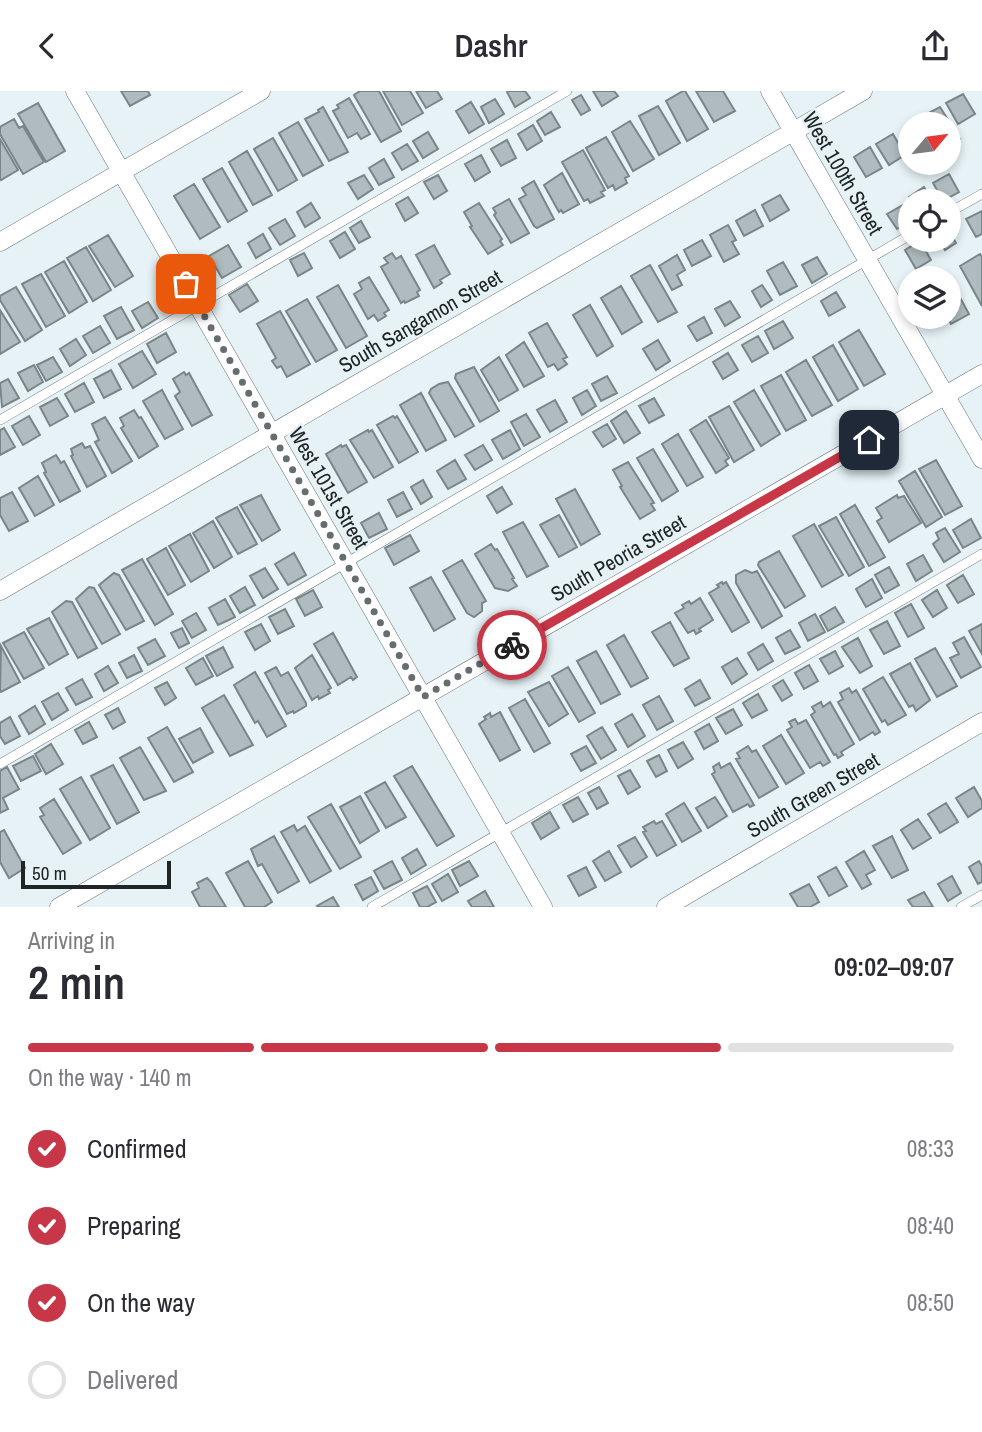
<!DOCTYPE html>
<html lang="en">
<head>
<meta charset="utf-8">
<style>
	body { margin:0; font-family:"Archivo Narrow",sans-serif; background:#f2f2f3; color:#2b2b33; height:100vh; display:flex; flex-direction:column; font-size:26px; white-space:nowrap }
	* { box-sizing:border-box; margin:0 }
	p { font-size:23px; color:#7c7c81 }
	.icon { flex:none; width:38px; height:38px; fill:none; stroke:currentColor; stroke-width:2; stroke-linecap:round; stroke-linejoin:round }
	.map { position:relative; height:816px; overflow:hidden }
	.drawer { display:flex; flex-direction:column; background:#fff; flex:1 }
	.drawer>* { flex:none }
	.needle { width:46px; rotate:61deg }
	.controls { position:absolute; left:898px; top:21px; display:grid; gap:14px }
	.controls a { display:grid; place-items:center; width:63px; height:63px; border-radius:50%; background:#fff; box-shadow:0 4px 10px #0003; font-size:35px }
	.scale { position:absolute; left:21px; bottom:18px; width:150px; box-sizing:border-box; padding-left:7px; border:4px solid #202526; border-top:0; font-size:19px; line-height:24px; white-space:nowrap; color:#202526; -webkit-text-stroke:5px #e6f2f6; paint-order:stroke }
	.pin { position:absolute; display:grid; place-items:center; width:60px; height:60px; color:#fff; margin:-30px; border-radius:14px; box-shadow:0 4px 10px #0006 }
	.courier { position:absolute; display:grid; place-items:center; width:70px; height:70px; margin:-35px; border:5px solid #c73747; border-radius:50%; background:#fff; color:#222; box-shadow:0 2px 9px #0007 }
	.summary em { font-style:normal; font-weight:600 }
	.summary div { display:flex; flex-direction:column-reverse }
	.summary { display:flex; align-items:center; justify-content:space-between; height:119px; padding:0 28px }
	h1 { font-size:46px; font-weight:600; line-height:52px }
	.bar { display:grid; grid-template-columns:repeat(4,1fr); gap:10px 7px; align-content:center; height:84px; padding:0 28px }
	.bar i { height:9px; border-radius:5px; background:#e1e1e2 }
	.bar .on { background:#c73747 }
	.bar p { grid-column:span 4 }
	ol { padding:0 28px; list-style:none }
	li { display:flex; align-items:center; gap:21px; height:77px }
	li p { margin-inline-start:auto }
	li .icon { padding:7px; border-radius:50%; background:#c73747; color:#fff; stroke-width:4 }
	li:last-child { color:#7c7c81 }
	li i { width:38px; height:38px; border:4px solid #e1e1e2; border-radius:50% }
	header { display:flex; justify-content:space-between; align-items:center; height:91px; padding:0 28px; background:#fff; font-size:32px; font-weight:600 }
	.map>svg:first-child { display:block }
	.building { fill:#afbbbe; stroke:#7a8588; stroke-width:2 }
	.lines { fill:none; stroke-linecap:round; stroke-linejoin:round }
	.service-casing { stroke:#697477; stroke-width:10 }
	.minor-casing { stroke:#697477; stroke-width:19 }
	.service { stroke:#fff; stroke-width:9 }
	.minor { stroke:#fff; stroke-width:18 }
	.done { stroke:#656d6f; stroke-width:7; stroke-dasharray:0 12.6 }
	.route { stroke:#c73747; stroke-width:9 }
	.labels { text-anchor:middle; dominant-baseline:central; stroke-width:5; stroke-linejoin:round; paint-order:stroke }
	.street-label { font-size:21px; fill:#202526; stroke:#e6f2f6 }
</style>
</head>
<body>
<header><svg class="icon" aria-label="back" viewBox="0 0 24 24"><path d="M15 5l-7 7 7 7"/></svg>Dashr<svg class="icon" aria-label="share" viewBox="0 0 24 24"><path d="M12 15V3M7 8l5-5 5 5M5 13v7h14v-7"/></svg></header>
<div class="map">
<svg width="982" height="816" viewBox="0 0 982 816">
	<rect width="100%" height="100%" fill="#e6f2f6"/>
	<path class="building" d="M121,0h27l2,4 -20,11z
		M360,0h19l22,40 -20,11 -27,-47z
		M383,0h27l13,22 -21,12z
		M416,0h21l5,8 -16,9z
		M508,0h17l5,7 -15,9 -8,-15z
		M593,0h21l4,5 -16,10z
		M683,0h2l23,38 -21,12 -21,-40z
		M696,0h27l12,20 -21,11z
		M963,3l12,20 -17,10 -12,-21z
		M581,4l9,15 -9,5 -9,-15z
		M349,7l21,36 -9,5 -4,-6 -9,5 -15,-27 6,-3 -2,-3z
		M495,8l9,15 -15,9 -8,-16z
		M471,11l13,22 -15,9 -13,-22z
		M38,12l27,48 -19,11 -28,-48z
		M658,15l22,37 -21,12 -20,-39z
		M323,16l25,45 -19,9 -24,-42 14,-7 -1,-2z
		M940,16l20,32 -12,7v-22h-20l-5,-8z
		M551,21l9,15 -15,8 -8,-14z
		M14,28l5,9 4,-2 21,36 -21,12 -23,-40v-7z
		M630,30l24,38 -21,12 -21,-39z
		M298,31l25,43 -20,11 -24,-43z
		M533,34l9,16 -15,9 -9,-16z
		M428,41l10,17 -15,9 -10,-17z
		M893,43l12,21 -16,10 -13,-21z
		M606,46l23,39 -4,2 2,5 -12,7 -2,-5 -5,3 -22,-40z
		M273,47l24,42 -19,11 -24,-42z
		M0,48l18,31 -17,10 -1,-2z
		M507,49l9,18 -15,8 -10,-17z
		M407,53l11,17 -16,9 -10,-17z
		M870,56l12,21 -16,9 -12,-20z
		M583,59l22,40 -4,2 3,4 -14,7 -2,-4 -4,2 -22,-39z
		M247,60l25,44 -19,10 -24,-43z
		M481,64l9,17 -15,9 -10,-17z
		M384,68l10,18 -15,8 -10,-17z
		M222,77l25,43 -19,11 -25,-43z
		M562,82l17,31 -16,9 -2,-3 -2,2 -15,-27z
		M949,83l10,18 -16,9 -10,-18z
		M364,84l9,14 -15,10 -10,-16z
		M438,84l9,16 -13,8 -10,-17z
		M534,90l20,38 -17,9 -3,-2 -15,-27 7,-4 -4,-7z
		M194,93l26,43 -20,12 -26,-43z
		M924,96l8,14h-21l-2,-4z
		M780,104l9,15 -19,11 -8,-16z
		M408,106l10,16 -13,8 -9,-17z
		M509,108l20,34 -18,10 -17,-28 2,-2 -3,-5z
		M311,112l9,15 -15,9 -8,-15z
		M479,112l23,36 -2,2 3,4 -15,9 -18,-27 2,-1 -8,-14z
		M903,114l7,16 -13,8 -10,-15z
		M755,119l8,16 -19,10 -8,-15z
		M982,120v23l-6,3 -10,-18z
		M285,128l10,17 -15,9 -11,-17z
		M361,130l9,16 -11,6 -9,-15z
		M728,134l8,15 -4,2 7,12 -15,8 -14,-27z
		M948,139l8,13 -11,7 -6,-10h9z
		M345,141l10,17 -15,9 -10,-17z
		M263,143l8,15 -15,9 -8,-15z
		M108,144l25,41 -18,11 -26,-41z
		M702,149l9,16 -19,10 -8,-16z
		M920,150l11,19 -15,9 -11,-19z
		M228,154l13,22 -19,11 -13,-22z
		M434,154l16,29 -10,6 2,3 -8,5 -18,-33z
		M86,156l25,43 -18,11 -26,-43z
		M304,162l8,15 -14,8 -8,-16z
		M392,162l4,6 5,-3 19,34 -3,2 2,4 -14,7 -1,-2 -3,2 -20,-36 7,-4 -4,-5z
		M980,163l2,3v49l-22,-40z
		M677,164l8,15 -8,5 5,10 -10,5 -13,-24z
		M817,166l10,17 -15,9 -10,-18z
		M64,170l23,41 -18,11 -24,-41z
		M783,171l14,24 -17,9 -13,-24z
		M650,174l27,47 -19,10 -27,-46z
		M41,183l24,42 -19,11 -24,-43z
		M369,186l20,33 -5,3 2,3 -8,5 -4,-6 -6,4 -14,-25 8,-5 -3,-6z
		M247,193l11,17 -18,11 -11,-17z
		M338,194l29,51 -21,12 -29,-51z
		M762,194l10,15 -11,7 -9,-16z
		M621,195l21,36 -20,12 -21,-36z
		M16,196l26,43 -17,11 -25,-41v-4z
		M956,199l13,24 -18,10 -4,-7 1,-22z
		M836,201l9,15 -16,9 -8,-15z
		M307,208l30,51 -21,12 -30,-51z
		M730,210l10,16 -15,9 -10,-17z
		M148,211l10,16 -16,10 -10,-17z
		M590,214l23,41 -16,10 -24,-41z
		M121,216l13,23 -17,9 -13,-23z
		M0,219l20,32 -20,12z
		M280,220l30,53 -23,13 -6,-11 -4,2 -5,-7 4,-3 -19,-34z
		M704,226l8,16 -15,8 -9,-15z
		M783,230l10,17 -19,11 -9,-18z
		M547,232l20,34 -4,2 4,5 -9,6 -4,-6 -6,3 -19,-34z
		M100,235l10,17 -17,10 -10,-17z
		M859,239l26,44 -21,12 -25,-44z
		M166,242l10,19 -19,11 -10,-19z
		M758,245l10,17 -16,9 -10,-17z
		M76,248l10,16 -16,11 -10,-17z
		M658,249l12,21 -14,9 -13,-21z
		M524,251l20,34 -20,11 -18,-32z
		M833,254l25,44 -20,12 -25,-44z
		M142,260l14,23 -23,14 -14,-24z
		M728,262l10,17 -15,9 -10,-17z
		M53,266l9,15 -16,9 -9,-16z
		M499,266l19,33 -19,11 -18,-31z
		M806,269l26,45 -20,11 -26,-44z
		M34,274l9,17 -15,9 -10,-18z
		M474,276l25,44 -19,11 -25,-44 1,-4z
		M111,279l10,19 -17,9 -10,-19z
		M184,281l2,3 3,-2 23,42 -20,11 -17,-30 5,-4 -7,-13z
		M781,284l25,45 -20,11 -25,-45z
		M607,285l10,17 -16,8 -9,-17z
		M8,288l11,19 -17,9 -2,-24z
		M448,291l26,44 -19,11 -26,-44 2,-4 8,-5z
		M84,292l10,19 -19,10 -10,-18z
		M162,299l21,39 -18,10 -22,-38z
		M587,299l9,16 -14,9 -9,-17z
		M754,299l26,44 -19,12 -27,-44z
		M421,302l25,47 -20,11 -26,-46z
		M57,307l11,18 -18,10 -10,-19z
		M654,307l10,17 -15,8 -10,-17z
		M555,309l12,22 -17,10 -13,-22z
		M729,315l25,44 -20,12 -25,-45z
		M134,319l5,8 2,-1 17,29 -19,12 -18,-30 3,-2 -4,-8z
		M626,320l14,22 -16,10 -13,-22z
		M526,323l14,23 -16,9 -13,-24z
		M29,325l11,19 -17,10 -11,-19z
		M393,325l2,2 2,-2 21,36 -19,11 -22,-38z
		M105,326l27,44 -20,12 -17,-31 4,-2 -7,-16z
		M706,329l23,38 -4,3 3,4 -12,8 -26,-43z
		M607,333l9,15 -13,8 -10,-15z
		M4,337l11,19 -15,8v-25z
		M368,339l1,2 3,-2 21,37 -19,11 -24,-38z
		M510,339l10,19 -17,10 -11,-19z
		M678,343l25,43 -16,9 -25,-42z
		M82,352l3,5 5,-2 16,30 -19,11 -16,-31 2,-1 -2,-6z
		M341,354l1,2 4,-2 21,37 -19,11 -22,-39z
		M483,354l9,15 -17,10 -10,-15z
		M653,358l25,42 -16,10 -25,-43z
		M56,364l5,8 3,-2 16,30 -20,11 -16,-29 2,-1 -4,-9z
		M455,369l11,19 -18,10 -11,-18z
		M936,369l26,46 -17,9 -26,-46z
		M628,371l26,41 -3,1 4,6 -15,9 -20,-32 2,-1 -9,-16z
		M915,380l27,46 -16,10 -27,-46z
		M38,385l16,29 -19,11 -16,-28z
		M423,389l9,17 -11,7 -10,-17z
		M502,396l10,17 -15,9 -10,-17z
		M575,398l25,45 -19,11 -25,-46z
		M12,401l16,29 -19,10 -9,-16v-17z
		M403,401l9,17 -15,8 -9,-17z
		M261,404l19,35 -18,11 -22,-36z
		M897,404l1,3 6,-2 17,27 -32,19 -12,-21 5,-3 -6,-10z
		M855,414l30,52 -16,9 -29,-52z
		M237,416l20,37 -19,10 -22,-36z
		M379,422l8,16 -18,9 -8,-15z
		M559,424l18,32 -18,10 -19,-32z
		M836,426l28,50 -15,9 -30,-50z
		M971,428l10,19 -18,10 -10,-18z
		M213,430l19,36 -18,11 -21,-35z
		M523,431l25,44 -21,11 -24,-45z
		M814,433l29,51 -21,12 -29,-51z
		M945,437l15,24 -16,10 -11,-18 6,-5 -3,-6z
		M190,443l19,37 -18,11 -22,-36z
		M410,444l9,16 -25,14 -9,-17z
		M491,453l4,6 2,-1 17,29 -2,1 5,7 -9,5 -13,-3 -20,-34z
		M166,457l19,37 -17,10 -21,-36z
		M779,460l26,45 -20,12 -27,-43 1,-3z
		M294,462l12,22 -18,10 -13,-21z
		M923,464l9,16 -16,10 -9,-17z
		M142,468l31,55 -18,11 -33,-55z
		M462,469l24,41 -4,2v8l-8,6 -7,-4 -24,-42z
		M889,476l10,18 -14,8 -10,-18z
		M265,477l13,21 -15,9 -13,-22z
		M745,479l7,3 5,-2 25,45 -20,12 -26,-45v-8z
		M114,482l5,2 25,46 -18,9 -27,-45z
		M963,484l11,19 -16,9 -11,-18z
		M431,486l24,42 -21,12 -24,-43z
		M872,488l10,19 -16,9 -10,-18z
		M722,491l1,2 3,-2 23,40 -17,10 -23,-39 10,-6 -2,-2z
		M89,496l5,1 26,46 -18,10 -26,-45z
		M245,496l10,18 -15,8 -10,-17z
		M313,499l9,17 -17,9 -9,-17z
		M937,499l10,18 -14,9 -11,-17z
		M700,507l13,22 -14,9 2,2 -5,3 -2,-4 -6,3 -13,-20 9,-5 -2,-3 7,-4 2,3z
		M225,508l10,18 -17,8 -9,-17z
		M66,510l6,1 25,46 -19,10 -26,-46z
		M911,513l13,24 -16,9 -13,-24z
		M835,516l9,15 -16,9 -8,-15z
		M285,518l9,17 -16,8 -9,-17z
		M196,522l10,17 -14,8 -10,-17z
		M815,523l10,18 -17,9 -9,-18z
		M49,527l19,36 -19,11 -22,-36z
		M887,530l13,25 -16,8 -14,-24z
		M670,531l19,36 -15,8 -22,-34z
		M261,533l9,17 -15,9 -10,-18z
		M982,533v30l-13,-23z
		M182,537l7,15 -10,5 -8,-15z
		M790,539l10,17 -15,7 -9,-16z
		M24,541l20,36 -20,11 -21,-36z
		M333,542l24,44 -4,3 -2,-3 -13,8 -24,-41z
		M624,544l24,43 -17,9 -24,-42z
		M964,546l17,30 -20,11 -11,-20 9,-4 -6,-11z
		M858,547l14,28 -12,7 -18,-26z
		M155,548l10,17 -17,9 -10,-17z
		M763,553l10,17 -15,9 -10,-17z
		M1,555l19,36 -19,10 -1,-2z
		M223,556l10,20 -16,9 -11,-20z
		M935,557l22,38 -20,11 -22,-38z
		M596,560l24,43 -19,10 -24,-43z
		M835,560l8,15 -14,8 -9,-15z
		M134,564l8,16 -15,7 -8,-15z
		M312,564l19,33 -3,2 2,3 -11,6 -1,-3 -6,4 -17,-32z
		M203,567l10,18 -17,9 -10,-17z
		M737,567l10,16 -15,10 -10,-17z
		M910,572l20,37 -14,11 -3,-6 -4,2 -19,-33z
		M809,574l9,16 -14,8 -9,-16z
		M108,575l10,17 -14,8 -9,-17z
		M276,576l5,9 7,-4 18,31v3l-12,7 -1,-2 -6,3 -22,-41z
		M568,576l27,46 -16,9 -27,-46z
		M255,581l31,54 -19,11 -9,-16 -3,2 -21,-38z
		M883,586l23,38 -18,10 -3,-5 -3,2 -19,-33z
		M82,588l10,18 -16,8 -10,-17z
		M700,589l10,18 -15,8 -10,-17z
		M783,589l9,15 -10,6 -9,-15z
		M167,591l9,16 -11,7 -10,-17z
		M549,591l19,32 -19,12 -21,-34z
		M849,597l3,5 4,-3 24,42 -5,3 -2,-3 -13,8 -22,-38 5,-3 -3,-6z
		M58,602l10,17 -16,10 -10,-18z
		M758,603l9,16 -15,8 -9,-15z
		M224,604l29,50 -23,11 -28,-48z
		M659,605l14,25 -16,9 -14,-25z
		M525,608l25,44 -16,9 -25,-44z
		M821,611l2,5 7,-5 24,42 -13,8 2,3 -5,3 -2,-4 -2,1 -23,-40 4,-3 -3,-5z
		M35,615l10,18 -16,10 -10,-18z
		M118,617l7,14 -12,7 -8,-14z
		M733,618l9,16 -16,9 -10,-16z
		M500,621l20,38 -20,11 -21,-37 7,-5 -2,-2 6,-4 1,4z
		M632,623l13,22 -17,11 -13,-23z
		M10,626l10,19 -15,8 -5,-8v-13z
		M795,628l3,5 8,-4 24,42 -7,4 -3,-4 -10,6 -23,-38 5,-3 -3,-5z
		M89,631l8,15 -14,7 -8,-14z
		M709,633l9,17 -14,8 -9,-17z
		M167,636l26,45 -19,10 -26,-44z
		M602,636l14,23 -15,9 -14,-23z
		M200,637l13,24 -20,11 -14,-24z
		M781,644l23,38 -18,11 -23,-38z
		M683,651l10,17 -15,9 -10,-18z
		M51,653l12,20 -17,10 -11,-20z
		M586,655l10,17 -15,8 -10,-17z
		M748,655l4,6 4,-2 22,37 -19,11 -23,-39 4,-1 -3,-5z
		M140,656l26,44 -22,9 -24,-42z
		M659,664l8,16 -11,6 -9,-16z
		M33,665l8,15 -20,10 -8,-15z
		M719,672l2,5 9,-5 24,42 -4,2 -2,-3 -15,8 -21,-38 3,-2 -2,-5z
		M113,674l26,47 -22,12 -26,-48z
		M412,675l42,70 -17,10 -43,-70z
		M7,676l12,22 -16,9 5,11 -8,4v-42z
		M630,679l10,17 -12,7 -10,-18z
		M81,686l29,51 -20,12 -30,-51z
		M385,691l21,35 -20,11 -21,-35z
		M599,696l9,16 -11,6 -9,-16z
		M974,696l8,14v7l-14,9 -12,-19z
		M360,705l19,35 -19,12 -20,-36z
		M578,706l10,17 -15,8 -10,-17z
		M715,706l12,19 -19,12 -12,-20z
		M54,708l27,44 -18,11 -23,-37 4,-2 -4,-7z
		M684,712l17,28 -19,11 -16,-28z
		M946,712l12,19 -18,11 -12,-19z
		M331,713l30,53 -21,12 -32,-52z
		M550,721l9,16 -18,11 -9,-16z
		M918,728l13,19 -18,11 -12,-19z
		M654,730l2,3 6,-3 14,24 -19,11 -14,-24 3,-1 -3,-4z
		M294,734l3,6 8,-5 26,45 -21,12 -29,-51z
		M4,739l21,38 -16,10 -9,-16v-30z
		M274,745l25,45 -21,12 -16,-29 -4,2 -7,-17z
		M892,745l16,34 -16,8 -19,-32z
		M635,746l12,20 -16,10 -13,-21z
		M417,758l9,16 -15,9 -9,-16z
		M609,760l12,21 -16,9 -12,-20z
		M864,760l11,19 -9,5 5,9 -9,5 -16,-27z
		M248,770l24,41 -8,5h-19l-19,-34z
		M392,770l10,19 -18,9 -10,-18z
		M469,770l9,15 -18,10 -8,-16z
		M979,770l3,5v16l-4,2 -9,-17z
		M586,776l10,20 -17,9 -11,-20z
		M836,776l11,19 -18,10 -11,-19z
		M448,783l10,18 -16,9 -10,-17z
		M952,785l9,17 -13,8 -10,-17z
		M371,786l7,14 -15,9 -8,-15z
		M207,787l4,4 15,25h-26l-8,-15 7,-4 -2,-5z
		M809,793l10,18 -9,5h-12l-8,-13z
		M427,795l9,16 -9,5h-7l-7,-14z
		M485,800l9,16h-22l-4,-6z
		M924,801l9,15h-20l-5,-7z
		M333,806l6,10h-21l-1,-1z"/>
	<g class="lines">
		<defs>
			<path id="service" d="M948,122l34,-19
				M0,329l567,-329
				M0,673l910,-529
				M372,816l610,-353
				M961,816l21,-12"/>
			<path id="minor" d="M75,0l468,816
				M770,0l212,368
				M0,151l261,-151
				M0,500l863,-500
				M59,816l923,-533
				M666,816l316,-185"/>
		</defs>
		<use href="#service" class="service-casing"/>
		<use href="#minor" class="minor-casing"/>
		<use href="#service" class="service"/>
		<use href="#minor" class="minor"/>
	</g>
	<g class="lines">
		<path class="done" d="M186,193l237,413 89,-52"/>
		<path class="route" d="M512,554l357,-205"/>
	</g>
	<g class="labels">
		<g class="street-label">
			<text transform="translate(843 82) rotate(60)">West 100th Street</text>
			<text transform="translate(420 230) rotate(-30)">South Sangamon Street</text>
			<text transform="translate(329 397) rotate(60)">West 101st Street</text>
			<text transform="translate(618 467) rotate(-30)">South Peoria Street</text>
			<text transform="translate(813 704) rotate(-30)">South Green Street</text>
		</g>
	</g>
</svg>
<div class="controls">
<a><svg class="needle" viewBox="-14 -14 28 28"><path d="M0-13l5 13h-10z" fill="#e53935"/><path d="M0 13l5-13h-10z" fill="#7c7c81"/></svg></a>
<a><svg class="icon" aria-label="locate" viewBox="0 0 24 24"><circle cx="12" cy="12" r="6"/><path d="M12 2v4M12 18v4M2 12h4M18 12h4"/></svg></a>
<a><svg class="icon" aria-label="layers" viewBox="0 0 24 24"><path d="M12 4l9 5-9 5-9-5zM3 14l9 5 9-5"/></svg></a>
</div>
<div class="scale">50 m</div>
<div class="pin" style="left:186px;top:193px;background:#ea580c"><svg class="icon" aria-label="bag" viewBox="0 0 24 24"><path d="M5 8h14l-1 12H6zM9 8a3 3 0 0 1 6 0"/></svg></div>
<div class="pin" style="left:869px;top:349px;background:#1f2937"><svg class="icon" aria-label="home" viewBox="0 0 24 24"><path d="M3 11l9-7 9 7M6 9v11h12V9"/></svg></div>
<div class="courier" style="left:512px;top:554px"><svg class="icon" aria-label="bike" viewBox="0 0 24 24"><circle cx="6" cy="16" r="4"/><circle cx="18" cy="16" r="4"/><path d="M6 16l4-8h5l3 8M10 8l3 8H6M13 5h3"/></svg></div>
</div>
<section class="drawer">
<div class="summary"><div><h1>2 min</h1><p>Arriving in</p></div><em>09:02–09:07</em></div>
<div class="bar"><i class="on"></i><i class="on"></i><i class="on"></i><i></i><p>On the way · 140 m</p></div>
<ol>
<li><svg class="icon" aria-label="check" viewBox="0 0 24 24"><path d="M5 12l5 5 9-10"/></svg>Confirmed<p>08:33</p></li>
<li><svg class="icon" aria-label="check" viewBox="0 0 24 24"><path d="M5 12l5 5 9-10"/></svg>Preparing<p>08:40</p></li>
<li><svg class="icon" aria-label="check" viewBox="0 0 24 24"><path d="M5 12l5 5 9-10"/></svg>On the way<p>08:50</p></li>
<li><i></i>Delivered</li>
</ol>
</section>
</body>
</html>
